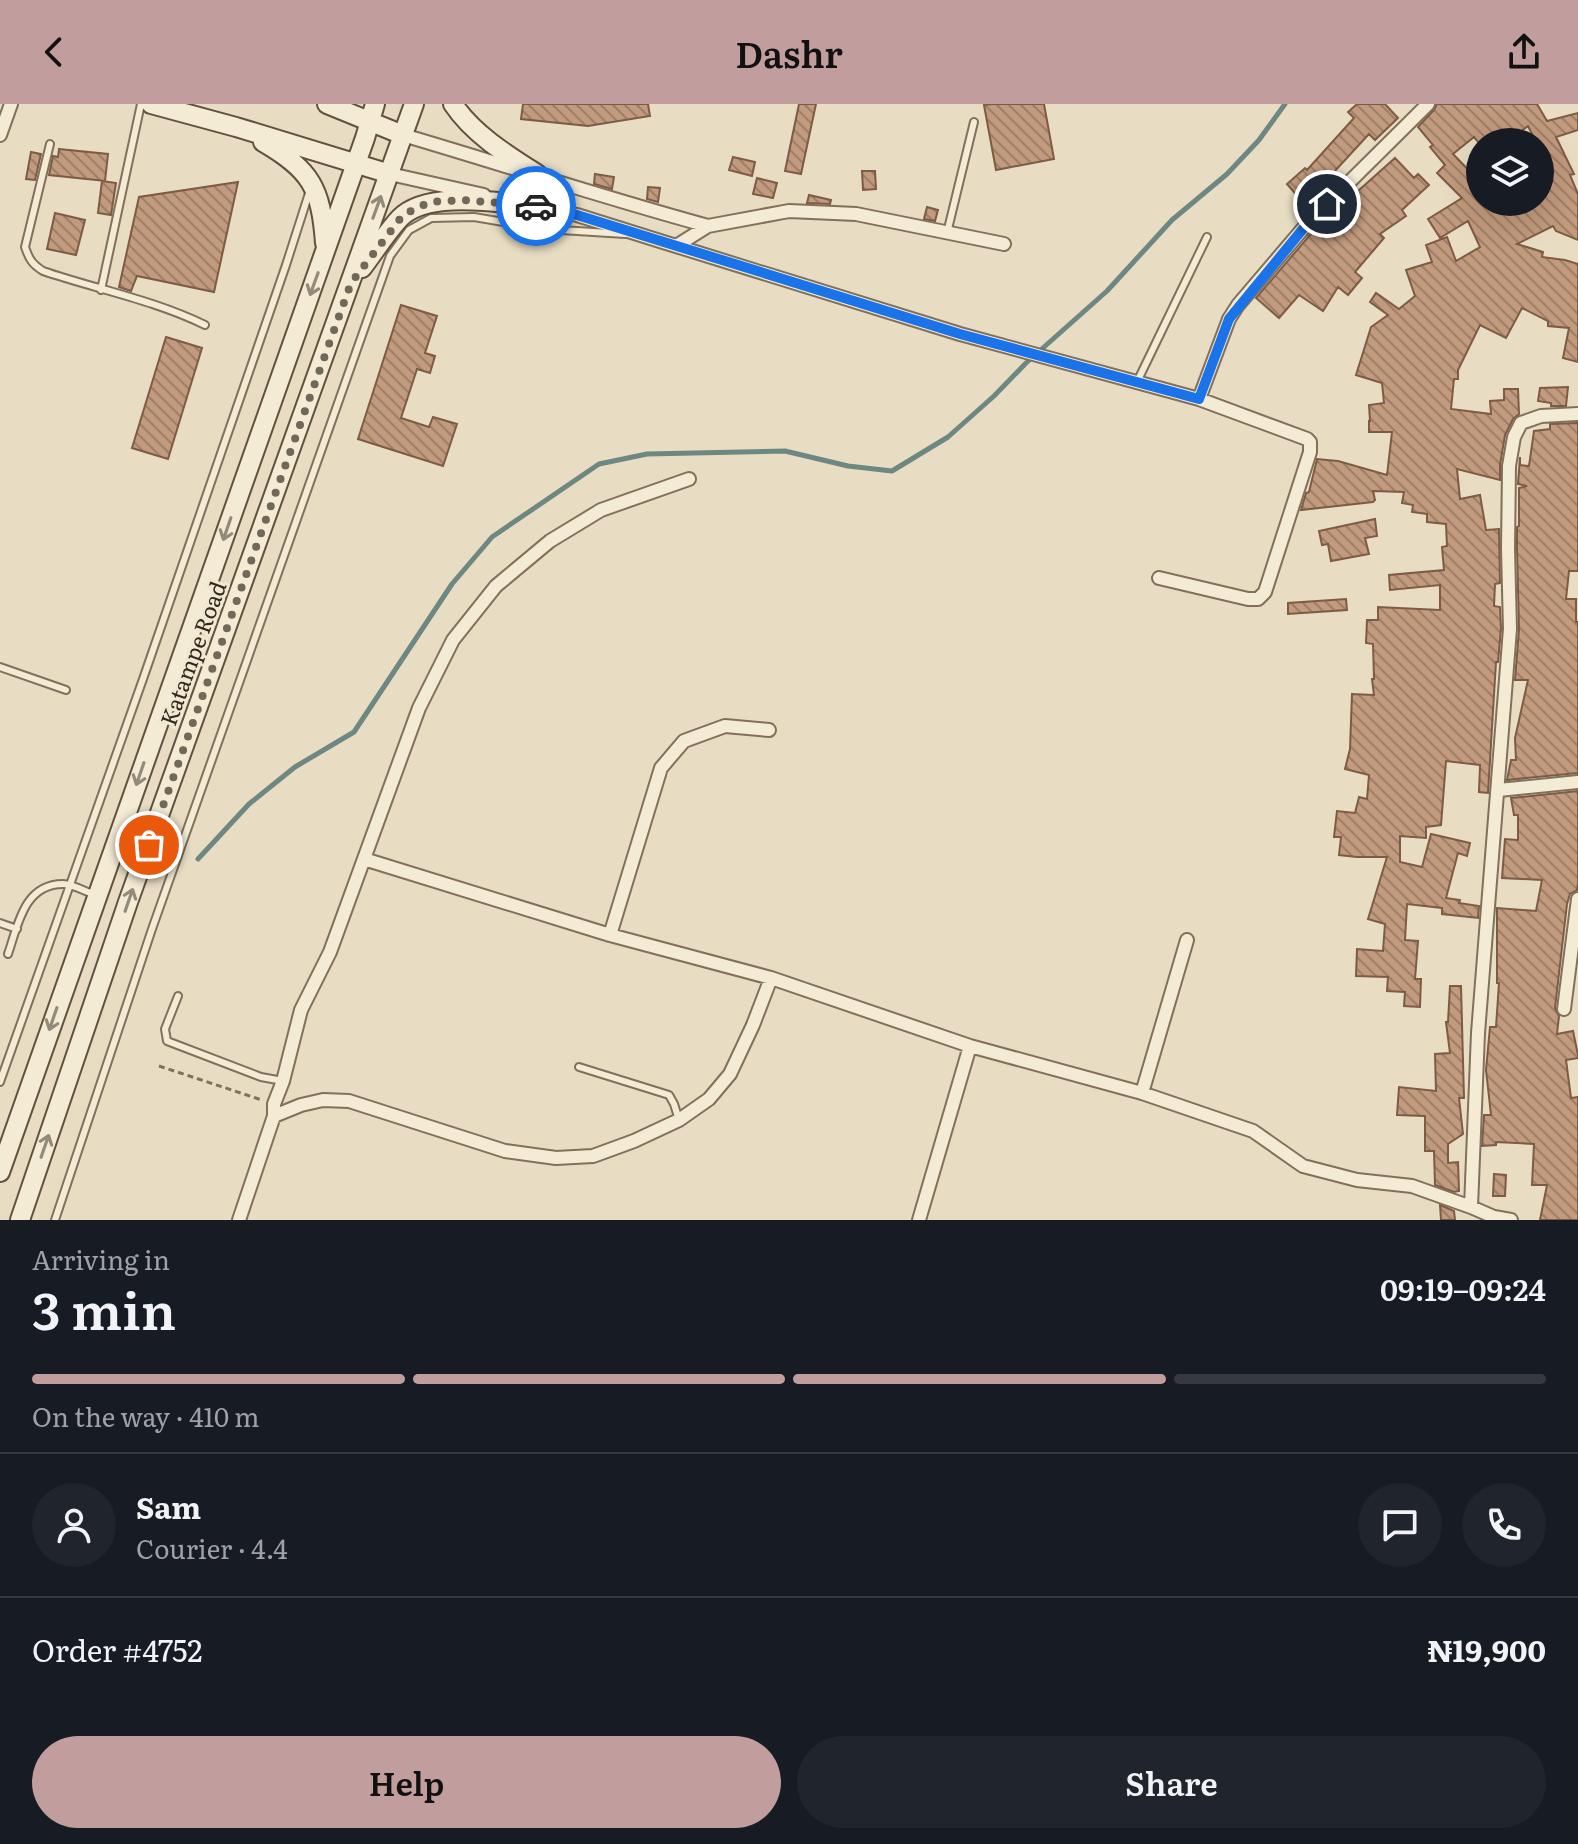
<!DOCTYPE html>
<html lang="en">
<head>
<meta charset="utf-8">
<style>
	body { margin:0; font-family:Literata,serif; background:#20242c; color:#f1f3f6; height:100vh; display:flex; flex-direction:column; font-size:30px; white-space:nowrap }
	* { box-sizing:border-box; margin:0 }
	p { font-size:26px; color:#9ea1a6 }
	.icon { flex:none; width:44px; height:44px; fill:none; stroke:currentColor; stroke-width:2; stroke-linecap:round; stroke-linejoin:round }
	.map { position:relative; height:1116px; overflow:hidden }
	.details { display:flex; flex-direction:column; background:#171b24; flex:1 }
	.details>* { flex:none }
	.controls { position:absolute; left:1466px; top:24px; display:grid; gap:16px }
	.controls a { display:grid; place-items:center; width:88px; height:88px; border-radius:50%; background:#171b24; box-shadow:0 8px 32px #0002; font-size:40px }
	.pin { position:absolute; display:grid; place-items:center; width:68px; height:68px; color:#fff; margin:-34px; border:4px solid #fff; border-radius:50%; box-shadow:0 2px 8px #0007 }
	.courier { position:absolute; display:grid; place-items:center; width:80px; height:80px; margin:-40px; border:6px solid #1a73e8; border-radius:50%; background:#fff; color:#222; box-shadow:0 2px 10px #0007 }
	.headline em { font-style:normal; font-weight:600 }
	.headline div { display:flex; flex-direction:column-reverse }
	.headline { display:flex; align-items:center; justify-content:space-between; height:136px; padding:0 32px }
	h1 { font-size:52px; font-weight:600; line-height:60px }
	.bar { display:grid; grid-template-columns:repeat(4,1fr); gap:12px 8px; align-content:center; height:96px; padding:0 32px }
	.bar i { height:10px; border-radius:6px; background:#363941 }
	.bar .active { background:#c29d9e }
	.bar p { grid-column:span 4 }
	.line { display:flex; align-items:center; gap:20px; padding:0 32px; border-top:2px solid #363941 }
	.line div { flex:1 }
	.round { display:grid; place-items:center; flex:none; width:84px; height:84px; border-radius:42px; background:#20242c }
	.action { display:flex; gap:16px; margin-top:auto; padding:16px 32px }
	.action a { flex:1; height:92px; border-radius:48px; background:#c29d9e; color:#111; font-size:32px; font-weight:600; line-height:92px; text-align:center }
	.action a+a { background:#20242c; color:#f1f3f6 }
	header { display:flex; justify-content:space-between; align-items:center; height:104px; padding:0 32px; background:#c29d9e; color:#111; font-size:36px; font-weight:600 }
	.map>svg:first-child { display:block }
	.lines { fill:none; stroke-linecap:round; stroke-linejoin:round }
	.stream { stroke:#6d8882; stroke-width:5 }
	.building { fill:url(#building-back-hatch); stroke:#7d5b44; stroke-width:2; fill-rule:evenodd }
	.service-casing { stroke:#80705c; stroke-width:10 }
	.minor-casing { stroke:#80705c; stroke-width:16 }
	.secondary-casing { stroke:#62513f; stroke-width:22 }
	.path { stroke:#80705c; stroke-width:3; stroke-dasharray:6 4; stroke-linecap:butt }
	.service { stroke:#f4ebd5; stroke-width:6 }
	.minor { stroke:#f4ebd5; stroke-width:12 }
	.secondary { stroke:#f4ebd5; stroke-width:18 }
	.oneway { stroke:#938a7a }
	.done { stroke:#726758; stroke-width:8; stroke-dasharray:0 14.4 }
	.route { stroke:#1a73e8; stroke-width:10 }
	.labels { text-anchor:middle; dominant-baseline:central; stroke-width:6; stroke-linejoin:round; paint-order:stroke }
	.street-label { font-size:22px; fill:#32281e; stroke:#f1e8d1 }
</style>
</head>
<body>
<header><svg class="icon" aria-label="back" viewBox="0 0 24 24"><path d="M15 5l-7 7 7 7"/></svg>Dashr<svg class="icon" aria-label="share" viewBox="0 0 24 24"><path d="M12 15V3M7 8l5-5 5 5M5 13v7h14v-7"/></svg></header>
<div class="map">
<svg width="1578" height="1116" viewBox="0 0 1578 1116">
	<defs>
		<pattern id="building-back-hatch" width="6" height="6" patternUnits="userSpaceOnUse" patternTransform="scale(2)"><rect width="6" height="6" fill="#c29a7d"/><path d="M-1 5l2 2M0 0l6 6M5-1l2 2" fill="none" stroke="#9e7e66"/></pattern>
	</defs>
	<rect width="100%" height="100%" fill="#e8ddc3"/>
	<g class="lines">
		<path class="stream" d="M198,755l51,-55 46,-37 59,-35 98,-148 40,-47 107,-73 48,-10 138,-3 63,15 44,5 56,-34 46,-41 32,-33 81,-72 65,-71 55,-46 32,-34 26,-36"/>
	</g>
	<path class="building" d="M523,0h125l2,12 -62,10 -67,-7z
		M799,0h17l-15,70 -16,-3z
		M992,0h52l10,55 -58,11 -12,-65z
		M1357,0h28l13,14 -23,22 -6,-6 -48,52 4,5 -18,16 -20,-23 18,-16 2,2 47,-52 -6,-6z
		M1437,0h100l10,17 31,-8v17l-22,7 18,37 -4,1 8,19v46l-22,-9 -3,-5 -36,18 26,8 -1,5 23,3 13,4v98l-15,-4 6,-30 -21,-2v-5l-26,-13 -16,30 -26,-13 -22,45v9h-4l-3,30 40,5 -1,-13 14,-1v-11h14l1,25 -6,5 -8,16 -5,30v15l-43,-11 3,30 20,-4 6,35 13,-1 1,54 -5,1 -1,22 6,1 1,22 -3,33h-2l-8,131 -9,-1 1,-27 -34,-4 -5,64 -15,2v11l-26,-2v26l22,5 9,-33 39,9 -3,13 -9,-3 -12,45 14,2 -1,3 20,3 -1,12 -36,-4v-6l-35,-4 -2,36 13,1 -3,38h6l-1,28 -16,-1 1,-14 -18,-1 1,-14 -32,-1 1,-27 26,2 2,-27 -17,-5 19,-62h-30l-18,-2 2,-18h-7l3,-26 18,2 4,-16 8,2 2,-24 -24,-6 5,-20 2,-55 22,1 -2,-16h2l-1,-35 -7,-1 1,-23h11v-13l62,3v-25l-50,5 -1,-15 55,-5 -2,-23 5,-1 -1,-22 -19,-2v-8l-15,-2 1,-7 -11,-2 2,-11 -31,-1 2,9 -2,2 -72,8 5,-17 3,-1 8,-33 21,2 49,14 5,-43h-23v-11h1l-1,-16 15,-2 -2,-20 -26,-8 15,-48 17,-12 -18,-13 6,-9 23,16 16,-13 -9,-26 26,-8 -6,-17 21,-8 9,24 24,-14 -12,-26 -28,17 -12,-19 34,-21 -25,-25 8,-8 -15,-18 3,-2 -15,-18 16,-17zM1528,22l8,16h4v60h-60v-20l-27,-28 21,-17 4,5h29z
		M59,45l49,5 -3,27 -56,-6 4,-19 5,1z
		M31,48l10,2 -6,26 -9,-1z
		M733,53l22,5 -3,14 -23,-6z
		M1395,54l19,20 4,-4 11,11 -27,25 4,6 -26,18 4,4 -29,34 7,6 -14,17 -10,-8 -15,24 -24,-16 -20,23 -23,-20 54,-63 10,-10 4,4 29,-26 -4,-4z
		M862,67h13l1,18 -13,1z
		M595,70l19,3 -2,12 -18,-5z
		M757,74l20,5 -4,15 -20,-4z
		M102,77l14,2 -5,32 -13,-2z
		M238,78l-24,110 -77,-16 -6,15 -12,-4 20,-90z
		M648,83l12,1 -2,14 -11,-3z
		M809,91l22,5 -1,4 -23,-1z
		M927,103l11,3 -3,11 -11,-2z
		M55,109l30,7 -9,35 -29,-6z
		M401,201l36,11 -12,37 10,3 -5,17 -13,-4 -16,49 28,9 4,-10 24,7 -14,42 -85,-27z
		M166,233l36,11 -34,111 -36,-11z
		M1568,283l-2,19h-15v-3l-13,-2 2,-13z
		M1578,319v148h-9l-3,28h10v23h2v151l-71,7 4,-20h5l-1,-22 13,-58h-13l4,-51 -2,-80v-22l2,-1v-38l8,-2 -9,-2 2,-27v8l9,1 5,-35 16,-2v-5z
		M1375,415l2,17 -12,2 4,16 -38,7 -3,-17 -6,1 -3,-14z
		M1346,495l1,11 -59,4v-11z
		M1578,687v92l-1,7 -7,4 -3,10 -12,104 4,8 -2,18 16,-3 5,24v3l-12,2 5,38 7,-1v123h-38l7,-35h-15l2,-41 -38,-2v3l-14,1 2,-31h7l-5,-45 4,-43h6l3,-44h-2v-75l39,3 6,-31 -40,-2 3,-39 13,1v-25h-4l-3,-17z
		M1450,882h11l3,112h-5l4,36 -15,10v19l10,-1 1,29 -5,1 -19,-7 -1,-34h-9v-35l-28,-1 2,-28 37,4 -1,-37 15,-1 -4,-31h2z
		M1494,1070l12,1 -1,21h-12z
		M1440,1101l14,6 1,9h-14z"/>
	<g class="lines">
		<defs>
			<path id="service" d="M50,40l-25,103c4,12 7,17 18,24 53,18 111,29 162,54
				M947,129l27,-111
				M101,186l40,-186
				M1137,278l70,-145
				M0,563l66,23
				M0,819l17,6
				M8,850c10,-29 16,-70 55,-70 9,0 21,7 30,10
				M178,892l-13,33 2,12 94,36 22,4
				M579,963l90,28 5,9 5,16
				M0,978l143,-403 143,-414 24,-75
				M55,1116l97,-291 238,-673 19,-26 22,-12 43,-1 71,12 80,5"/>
			<path id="minor" d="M0,31l11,-31
				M403,31c102,30 202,63 305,91
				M390,70l94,21
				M522,99l55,12 99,31 32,-20 81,-15 67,3 148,30
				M676,142l284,88 239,65 30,-80 9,-14 69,-81 121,-120
				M1159,474l89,21h10l7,-7 45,-140v-10l-3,-3 -108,-40
				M1499,686l79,-8
				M364,755l246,76 161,43 199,68 172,47 111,38 50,35 54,14 55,6 59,21
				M610,831l51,-167 23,-27 41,-15 44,4
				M1564,905l14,-110
				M1142,989l45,-153
				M274,1012l27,-11 22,-5 26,1 156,50 51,7 37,-2 41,-15 45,-21 30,-21 21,-25 23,-49 18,-47
				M239,1116l35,-104v-12l9,-23 18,-71 29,-58 89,-244 34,-68 43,-54 54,-45 51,-31 88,-31
				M919,1116l51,-174
				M1511,1116l-17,-3 -23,-10 7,-174 32,-404 -2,-80 1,-83 5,-29 7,-14 20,-7 37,-2"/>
			<path id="secondary" d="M151,0l85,23 154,47
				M327,0l76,31
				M453,0c20,30 54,51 84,70
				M263,38c48,28 58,46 62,101
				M362,164c13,-17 24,-35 38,-50 26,-27 94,-16 128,-13
				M0,1068l365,-1034 10,-34
				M20,1116l108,-318 286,-798"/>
		</defs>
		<use href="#service" class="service-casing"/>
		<use href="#minor" class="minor-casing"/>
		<use href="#secondary" class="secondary-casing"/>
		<path class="path" d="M159,962l103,34"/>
		<use href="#service" class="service"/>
		<use href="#minor" class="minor"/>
		<use href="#secondary" class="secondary"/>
	</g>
	<defs><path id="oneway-shaft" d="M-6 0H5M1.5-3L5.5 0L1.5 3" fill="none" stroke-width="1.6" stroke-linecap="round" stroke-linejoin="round" transform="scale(2)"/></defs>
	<g class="oneway">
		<use href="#oneway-shaft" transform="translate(377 103) rotate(-70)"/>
		<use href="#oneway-shaft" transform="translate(314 180) rotate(110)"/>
		<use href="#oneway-shaft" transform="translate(227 425) rotate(109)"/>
		<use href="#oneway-shaft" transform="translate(140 670) rotate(109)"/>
		<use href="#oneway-shaft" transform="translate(129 796) rotate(-71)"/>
		<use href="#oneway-shaft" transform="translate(53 915) rotate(109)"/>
		<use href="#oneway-shaft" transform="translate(45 1042) rotate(-71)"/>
	</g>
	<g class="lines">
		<path class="done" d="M149,741l202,-562 52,-68 27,-13 33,-2 73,6"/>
		<path class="route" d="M536,102l41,9 383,119 239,65 30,-80 78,-95 20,-20"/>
	</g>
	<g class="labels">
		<g class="street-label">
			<text transform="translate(192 549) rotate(-70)">Katampe Road</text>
		</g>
	</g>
</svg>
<div class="controls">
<a><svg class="icon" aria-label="layers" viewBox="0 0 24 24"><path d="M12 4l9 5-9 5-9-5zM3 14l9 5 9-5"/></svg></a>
</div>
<div class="pin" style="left:149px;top:741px;background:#ea580c"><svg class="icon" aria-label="bag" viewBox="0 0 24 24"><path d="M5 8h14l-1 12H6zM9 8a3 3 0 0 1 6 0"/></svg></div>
<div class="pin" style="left:1327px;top:100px;background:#1f2937"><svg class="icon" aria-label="home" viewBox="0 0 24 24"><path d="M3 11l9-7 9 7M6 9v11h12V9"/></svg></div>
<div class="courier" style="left:536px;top:102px"><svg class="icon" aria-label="car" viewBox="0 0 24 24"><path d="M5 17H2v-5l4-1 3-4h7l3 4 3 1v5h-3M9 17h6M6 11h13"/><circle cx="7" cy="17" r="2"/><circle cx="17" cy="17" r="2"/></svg></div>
</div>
<section class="details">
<div class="headline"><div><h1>3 min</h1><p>Arriving in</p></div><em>09:19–09:24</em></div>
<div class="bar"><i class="active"></i><i class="active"></i><i class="active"></i><i></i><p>On the way · 410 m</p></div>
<div class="line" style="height:144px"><a class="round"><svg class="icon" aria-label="person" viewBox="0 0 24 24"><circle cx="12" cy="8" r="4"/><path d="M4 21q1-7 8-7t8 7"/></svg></a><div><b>Sam</b><p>Courier · 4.4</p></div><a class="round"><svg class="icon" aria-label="chat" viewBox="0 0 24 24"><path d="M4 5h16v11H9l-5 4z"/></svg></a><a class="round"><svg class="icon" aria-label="phone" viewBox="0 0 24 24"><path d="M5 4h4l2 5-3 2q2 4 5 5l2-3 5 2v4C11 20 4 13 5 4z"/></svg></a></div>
<div class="line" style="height:104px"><div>Order #4752</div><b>₦19,900</b></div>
<div class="action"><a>Help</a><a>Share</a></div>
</section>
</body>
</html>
